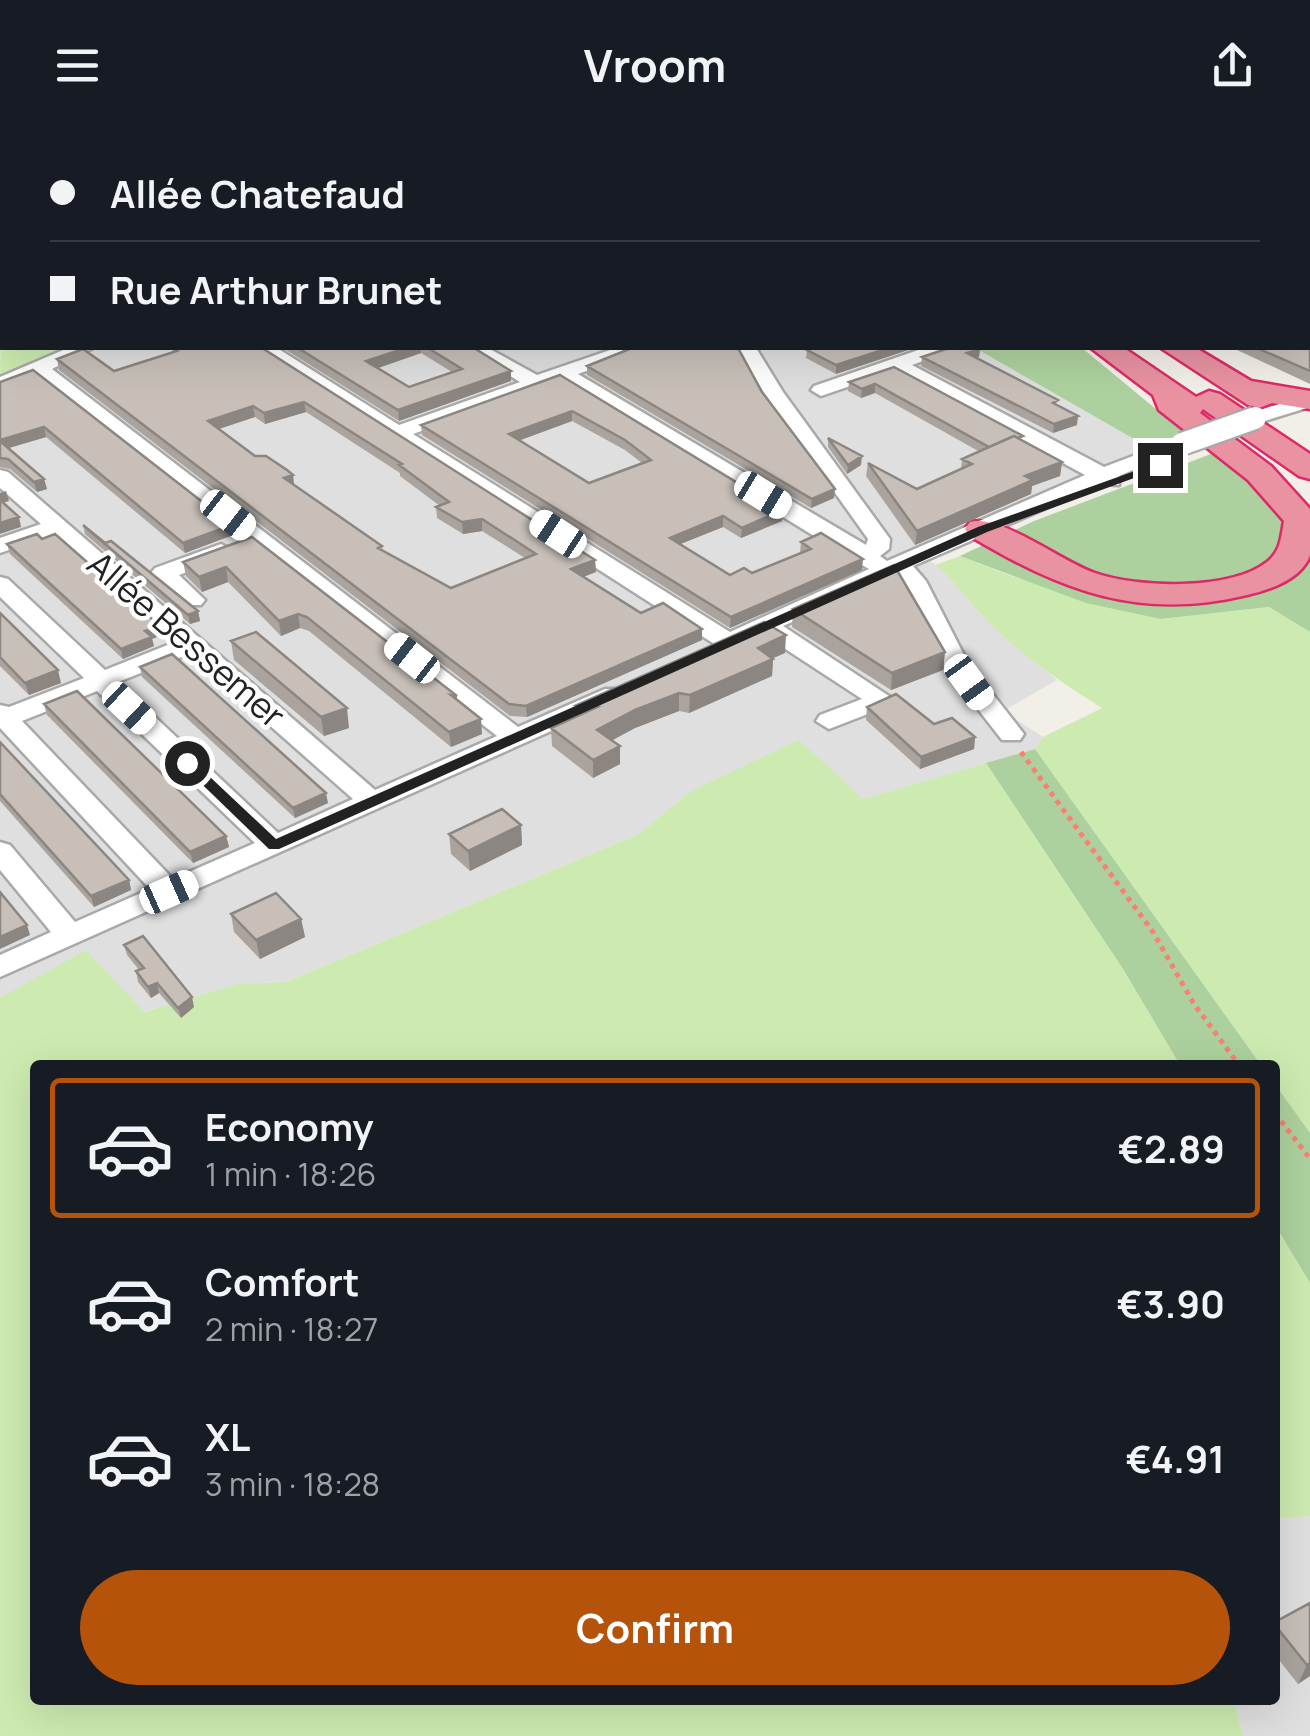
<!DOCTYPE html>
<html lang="en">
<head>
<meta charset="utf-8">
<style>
	:root { --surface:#171b24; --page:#20242c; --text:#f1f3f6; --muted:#9ea1a6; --line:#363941; --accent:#b45309 }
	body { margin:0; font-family:Manrope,sans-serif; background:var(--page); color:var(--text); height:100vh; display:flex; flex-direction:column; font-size:38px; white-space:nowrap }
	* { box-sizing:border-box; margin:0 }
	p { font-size:32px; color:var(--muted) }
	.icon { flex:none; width:55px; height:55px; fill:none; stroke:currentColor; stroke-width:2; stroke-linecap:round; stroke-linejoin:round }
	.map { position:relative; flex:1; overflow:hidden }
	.side { position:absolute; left:30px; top:930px; width:1250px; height:645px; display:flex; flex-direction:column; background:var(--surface); border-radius:10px; box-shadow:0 10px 40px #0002 }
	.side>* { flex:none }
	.banner { position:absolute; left:0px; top:0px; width:1310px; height:220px; box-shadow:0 10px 40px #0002; display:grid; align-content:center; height:220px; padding:0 50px; background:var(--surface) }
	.end { position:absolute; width:45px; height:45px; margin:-22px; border:12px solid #222; background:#fff; box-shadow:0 0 0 5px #fff }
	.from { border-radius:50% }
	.car { position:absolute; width:30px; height:60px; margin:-30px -15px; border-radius:12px; box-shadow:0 0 8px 2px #0007; background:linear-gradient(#fff 24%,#345 0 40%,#fff 0 76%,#345 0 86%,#fff 0) }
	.banner b { display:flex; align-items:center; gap:35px; height:95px; font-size:38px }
	.banner b+b { border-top:2px solid var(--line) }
	.banner i { width:25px; height:25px; background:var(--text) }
	ul { padding:18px 0 0; list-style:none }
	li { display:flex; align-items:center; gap:30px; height:140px; margin:0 20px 15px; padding:0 30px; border:5px solid transparent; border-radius:10px }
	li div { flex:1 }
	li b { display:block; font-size:38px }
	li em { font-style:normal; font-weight:700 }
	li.current { border-color:var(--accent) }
	li>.icon { width:90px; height:90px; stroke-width:1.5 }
	.cta { display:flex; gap:20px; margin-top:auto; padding:20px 50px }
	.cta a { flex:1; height:115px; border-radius:60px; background:var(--accent); color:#fff; font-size:40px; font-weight:700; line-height:115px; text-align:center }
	header { display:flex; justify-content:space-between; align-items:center; height:130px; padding:0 50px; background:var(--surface); font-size:45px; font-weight:700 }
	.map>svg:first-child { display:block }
</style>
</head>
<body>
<header><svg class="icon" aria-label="menu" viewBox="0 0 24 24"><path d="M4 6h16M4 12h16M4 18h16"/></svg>Vroom<svg class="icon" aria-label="share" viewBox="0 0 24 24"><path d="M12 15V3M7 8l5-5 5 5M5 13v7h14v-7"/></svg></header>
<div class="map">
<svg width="1310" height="1606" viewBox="0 0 1310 1606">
	<rect width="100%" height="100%" fill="#f2efe9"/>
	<path fill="#e0dfdf" d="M 64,218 L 975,218 L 1148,317 L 914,418 L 956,451 L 982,485 L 1057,550 L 1003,581 L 1043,607 L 1035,619 L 863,669 L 691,661 L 639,704 L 286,852 L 237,854 L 143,882 L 0,868 L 0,244 Z
		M 1310,1386 L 1310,1606 L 1243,1606 L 1234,1570 L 1275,1570 L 1275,1389 Z"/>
	<path fill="#cdebb0" d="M 2,135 L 2,218 L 64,218 L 0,244 Z
		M 960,426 L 1011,446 L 1161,489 L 1270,477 L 1310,502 L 1310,1003 L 1275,954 L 1275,935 L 1261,935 L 1035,619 L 1043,607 L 1102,578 C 1060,552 1017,522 983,486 C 966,468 955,450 935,435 Z
		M 799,610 L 863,669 L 986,633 L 1123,839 L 1180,935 L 35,935 L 35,1570 L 1234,1570 L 1243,1606 L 0,1606 L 0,868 L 86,820 L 144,882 L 237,854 L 286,852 L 639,704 L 691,661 Z
		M 1275,1095 L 1310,1153 L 1310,1386 L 1275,1389 Z"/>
	<path fill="#add19e" d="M 975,218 L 1082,218 L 1185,303 L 1148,317 Z
		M 1211,324 L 1310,378 L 1310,502 L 1269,477 L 1161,489 L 1086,473 L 960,426 L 1034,391 Z
		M 1035,619 L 1261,935 L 1180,935 L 1123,839 L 986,633 Z
		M 1275,954 L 1310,1003 L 1310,1153 L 1275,1095 Z"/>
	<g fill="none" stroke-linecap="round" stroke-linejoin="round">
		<g stroke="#a9a9a9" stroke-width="5">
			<path id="minor" d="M 903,0 L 925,0 L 927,2 L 905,2 Z
				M 1308,56 L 1310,57 L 1310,67 L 1308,66 Z
				M 1308,149 L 1310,149 L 1310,160 L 1308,160 Z
				M 68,218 L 93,218 L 52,239 L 518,597 L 605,559 L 623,559 L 627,564 L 623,569 L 0,847 L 0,825 L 51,802 L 0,740 L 0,712 L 10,715 L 75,792 L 150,759 L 0,598 L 0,575 L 9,577 L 84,548 L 0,467 L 0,447 L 8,449 L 105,540 L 175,512 L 53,405 L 0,423 L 0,408 L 41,394 L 0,358 L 0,340 L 8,342 L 375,660 L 497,606 L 36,245 L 0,260 L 0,247 ZM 189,524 L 353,669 L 278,703 L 118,552 ZM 97,561 L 255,713 L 173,749 L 22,591 Z
				M 254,218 L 277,218 L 399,295 L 520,252 L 466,218 L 488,218 L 537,245 L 616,218 L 642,218 L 640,222 L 578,244 L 866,415 L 868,409 L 764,263 L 737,218 L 756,218 L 783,262 L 890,409 L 889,419 L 880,426 L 887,431 L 1085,345 L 894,241 L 821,266 L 811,260 L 814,256 L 924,218 L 950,218 L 948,222 L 912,235 L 1104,337 L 1175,310 L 1182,308 L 1193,314 L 1119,346 L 1119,355 L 1101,354 L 913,436 L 926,451 L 967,531 L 1024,604 L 1020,610 L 1002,610 L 942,533 L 896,446 L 783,496 L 895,570 L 891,575 L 829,599 L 816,591 L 820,585 L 862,569 L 764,505 L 737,517 L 719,517 ZM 561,251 L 855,431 L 869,439 L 730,502 L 413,304 Z
				M 1310,264 L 1310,277 L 1255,294 L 1245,288 L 1248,284 Z
				M 221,414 L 233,421 L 229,426 L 179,445 L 205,470 L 201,475 L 185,475 L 151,443 L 155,438 Z"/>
		</g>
		<g stroke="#dc2a67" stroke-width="5">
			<path id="highway" d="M 862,0 L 886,0 L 887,2 L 864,2 Z
				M 1091,218 L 1124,218 L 1196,267 L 1209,261 L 1220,264 L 1310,324 L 1310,349 L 1299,346 L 1203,279 L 1200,283 L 1271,336 L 1310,379 C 1310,392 1310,413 1310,425 C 1302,449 1269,460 1247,465 C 1139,491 1062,461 970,406 L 965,399 L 970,392 C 1001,384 1062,432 1095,443 C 1137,458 1230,461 1267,432 C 1281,421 1281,407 1284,391 L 1248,350 L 1159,280 L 1153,265 Z
				M 1161,218 L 1196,218 L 1251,251 L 1310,261 L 1310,279 L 1272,273 L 1259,278 L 1248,275 Z"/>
		</g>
		<path stroke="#fa8072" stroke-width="5" stroke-dasharray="5 5" stroke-linecap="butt" d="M 1021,622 L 1153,802 L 1194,874 L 1239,935
			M 1275,983 L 1310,1029"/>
		<use href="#minor" fill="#fff" fill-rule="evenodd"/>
		<use href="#highway" fill="#e892a2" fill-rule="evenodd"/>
		<g stroke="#a9a9a9" stroke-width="26" stroke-linecap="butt">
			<path id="minor-bridge" d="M 1182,314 L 1255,288"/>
		</g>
		<use href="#minor-bridge" stroke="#fff" stroke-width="22"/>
	</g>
	<path fill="#aba49e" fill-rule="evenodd" d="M 777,0 L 807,0 L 807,2 L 777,2 Z
		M 980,0 L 1310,0 L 1310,53 L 1308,54 L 1308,2 L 987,2 Z
		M 1310,183 L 1310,254 L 1237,220 L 1238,218 L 1308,218 Z
		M 172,218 L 262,218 L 595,430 L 596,442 L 583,447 L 641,483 L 702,499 L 702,510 L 527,587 L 510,586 L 59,240 L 57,229 L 114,241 L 173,222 ZM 306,282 L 400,343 L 400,346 L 440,376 L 436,377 L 437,388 L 463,404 L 482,401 L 525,428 L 451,458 L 383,421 L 382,416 L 294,355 L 293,345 L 255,326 L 218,299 L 255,287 L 265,294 Z
		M 283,218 L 474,218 L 511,251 L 399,291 ZM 421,223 L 452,242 L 409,257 L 377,238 Z
		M 813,218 L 914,218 L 836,244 L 806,228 L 807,220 Z
		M 980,219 L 979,227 L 976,228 L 1058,275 L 1077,295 L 1053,303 L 921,236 L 922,227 Z
		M 587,236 L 762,262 L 834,368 L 811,378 L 587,245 Z
		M 894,237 L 1062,332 L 1060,346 L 1032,356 L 1031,364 L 915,415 L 866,346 L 868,333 L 917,359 L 961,339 L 962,329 L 980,322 L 875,263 L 861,268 L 848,261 L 849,252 Z
		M 560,245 L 782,380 L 782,391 L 741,408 L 723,397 L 681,414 L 730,445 L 752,443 L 800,423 L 801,412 L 862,440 L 730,498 L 422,305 L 421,295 ZM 572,291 L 625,320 L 642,333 L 589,353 L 520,310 Z
		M 0,252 L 233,405 L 185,423 L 46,307 L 9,318 L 44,349 L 47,359 L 37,362 L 10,339 L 0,337 Z
		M 828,308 L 861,335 L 847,344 L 828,317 Z
		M 83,395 L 198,481 L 200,491 L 190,494 L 85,404 Z
		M 252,407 L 457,566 L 457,570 L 482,604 L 451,617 L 309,501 L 300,498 L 281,506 L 228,452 L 202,462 L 186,446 L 183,432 Z
		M 7,414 L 160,496 L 162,505 L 152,509 L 154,516 L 123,529 L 10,424 Z
		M 793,479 L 945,522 L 943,540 L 891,560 L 792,497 Z
		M 0,483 L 61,553 L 29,565 L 0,536 Z
		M 231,511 L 349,598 L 324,606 L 234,530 Z
		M 785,523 L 773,528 L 772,546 L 689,583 L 679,581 L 635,598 L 612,610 L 620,616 L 620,634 L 593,648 L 552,616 L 551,598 L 577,586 L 577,575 Z
		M 140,537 L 328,673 L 295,688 L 142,547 Z
		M 44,574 L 226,706 L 229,717 L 193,733 L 47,585 Z
		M 867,577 L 934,594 L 975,607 L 974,619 L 920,639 L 866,590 Z
		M 0,612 L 129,750 L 131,760 L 94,777 L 0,671 Z
		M 521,695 L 522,715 L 470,741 L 451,724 L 449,704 Z
		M 231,784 L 301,789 L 305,807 L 260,829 L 234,802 Z
		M 124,815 L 194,877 L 181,888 L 159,863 L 151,868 L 138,852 L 136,841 L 139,840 L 127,825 Z
		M 1310,1473 L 1310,1546 L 1298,1554 L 1275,1525 L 1275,1492 Z"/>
	<path fill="#8b8681" d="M 239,0 L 322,0 L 313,2 L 230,2 Z
		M 1016,0 L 1033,0 L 1033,2 L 1016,2 Z
		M 1168,0 L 1192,0 L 1191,2 L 1162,2 Z
		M 1310,32 L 1310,51 L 1308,54 L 1308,43 Z
		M 2,62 L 2,86 L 0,87 L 0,63 Z
		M 406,218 L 420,218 L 421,223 L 367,242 L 366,231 Z
		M 889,218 L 914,218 L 836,244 L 836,235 Z
		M 980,219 L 979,227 L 966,231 L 967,223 Z
		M 511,241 L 511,251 L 399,291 L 398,280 Z
		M 875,254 L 875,263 L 861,268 L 862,259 Z
		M 304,272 L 306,282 L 265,294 L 264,283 Z
		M 253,276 L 255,287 L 210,302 L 208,291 Z
		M 572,281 L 572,291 L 510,314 L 509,304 Z
		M 1078,286 L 1077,295 L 1053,303 L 1054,294 Z
		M 44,297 L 46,307 L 2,320 L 0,310 Z
		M 862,326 L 861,335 L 847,344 L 848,335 Z
		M 1062,332 L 1060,346 L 1032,356 L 1031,364 L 915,415 L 917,401 L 1025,346 Z
		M 293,345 L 294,356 L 284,348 Z
		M 44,349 L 47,359 L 37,362 L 34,352 Z
		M 835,359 L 834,368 L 811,378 L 812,369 Z
		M 6,361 L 9,371 L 0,374 L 0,363 Z
		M 782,380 L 782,391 L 741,408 L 742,398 Z
		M 723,386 L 723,397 L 670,418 L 670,408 Z
		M 19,387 L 21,397 L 0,404 L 0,393 Z
		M 482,389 L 482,401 L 463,404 L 462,392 Z
		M 232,395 L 233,405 L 185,423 L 183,413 Z
		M 863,429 L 862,440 L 730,498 L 731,487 Z
		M 595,430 L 596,442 L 572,451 L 571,439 Z
		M 226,437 L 228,452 L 202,462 L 199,447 Z
		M 198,481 L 200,491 L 190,494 L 188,485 Z
		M 298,484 L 300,498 L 281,506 L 279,491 Z
		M 160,496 L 162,505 L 152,509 L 154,516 L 123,529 L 121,519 L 145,501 Z
		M 702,499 L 702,510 L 527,587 L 526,576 Z
		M 786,505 L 785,523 L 757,535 L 758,518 Z
		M 945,522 L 943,540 L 891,560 L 892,543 Z
		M 773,529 L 772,546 L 689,583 L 690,565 Z
		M 58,540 L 61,553 L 29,565 L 25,553 Z
		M 679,563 L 679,581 L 635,598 L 598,618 L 597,600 L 635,580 Z
		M 347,578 L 349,598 L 324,606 L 321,587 Z
		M 481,589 L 482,604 L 451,617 L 449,602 Z
		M 975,607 L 974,619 L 920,639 L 921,627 Z
		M 620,616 L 620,634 L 593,648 L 593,630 Z
		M 326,663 L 328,673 L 295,688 L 293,678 Z
		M 521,695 L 522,715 L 470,741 L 468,721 Z
		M 226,706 L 229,717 L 193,733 L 190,722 Z
		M 129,750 L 131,760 L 94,777 L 91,766 Z
		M 301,789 L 305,807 L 260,829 L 256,810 Z
		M 27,795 L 30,805 L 0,819 L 0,807 Z
		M 157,853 L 159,863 L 151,868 L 148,857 Z
		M 192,867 L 194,877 L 181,888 L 178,878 Z
		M 1310,1533 L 1310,1546 L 1298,1554 L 1307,1535 Z"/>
	<path fill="#c7bfb8" stroke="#8b8681" stroke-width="2.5" fill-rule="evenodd" d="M 0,0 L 239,0 L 230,2 L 2,2 L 2,62 L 0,63 Z
		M 552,0 L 726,0 L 733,2 L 546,2 Z
		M 1113,0 L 1168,0 L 1162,2 L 1121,2 Z
		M 1222,0 L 1310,0 L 1310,28 L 1308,27 L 1308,2 L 1230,2 Z
		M 1310,183 L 1310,241 L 1257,218 L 1308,218 L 1308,184 Z
		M 172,218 L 262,218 L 595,430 L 571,439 L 641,483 L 663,473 L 702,499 L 526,576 L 509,574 L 57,229 L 83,219 L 114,241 L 177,221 ZM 304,272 L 402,334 L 399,335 L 449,372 L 436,377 L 462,392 L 482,389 L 536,424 L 451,458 L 378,418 L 382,416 L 284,348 L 293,345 L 287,340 L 266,326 L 255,326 L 208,291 L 253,276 L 264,283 Z
		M 298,218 L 406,218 L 366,231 L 409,257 L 462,239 L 428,218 L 474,218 L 511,241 L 398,280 Z
		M 632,218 L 738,218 L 762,262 L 835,359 L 812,369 L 587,236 Z
		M 813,218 L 889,218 L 836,235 L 807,220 Z
		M 949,218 L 980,219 L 967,223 L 1058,270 L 1053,273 L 1078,286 L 1054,294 L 922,227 Z
		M 894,237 L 1023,306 L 1018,308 L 1014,306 L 989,317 L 875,254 L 862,259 L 849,252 Z
		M 33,240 L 232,395 L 183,413 L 44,297 L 0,310 L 0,252 Z
		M 560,245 L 782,380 L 742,398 L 723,386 L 670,408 L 730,445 L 744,438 L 752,443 L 811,419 L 801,412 L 821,403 L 863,429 L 731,487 L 421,295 ZM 572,281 L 625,310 L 651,330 L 589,353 L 509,304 Z
		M 1014,306 L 1062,332 L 1025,346 L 1033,350 L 917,401 L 868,333 L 917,359 L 972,334 L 962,329 Z
		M 828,308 L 862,326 L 848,335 Z
		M 0,311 L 44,349 L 34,352 L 8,329 L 0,328 Z
		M 0,370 L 19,387 L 0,393 Z
		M 83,395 L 105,413 L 111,411 L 198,481 L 188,485 Z
		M 37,404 L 42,409 L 55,404 L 160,496 L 145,501 L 152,507 L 121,519 L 7,414 Z
		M 252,407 L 457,566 L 451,565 L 481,589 L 449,602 L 307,487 L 298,484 L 279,491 L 226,437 L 199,447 L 183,432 Z
		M 894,435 L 945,522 L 892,543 L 793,479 Z
		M 0,483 L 58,540 L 25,553 L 0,527 Z
		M 764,492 L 786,505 L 758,518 L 773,529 L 690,565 L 679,563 L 635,580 L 597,600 L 620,616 L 593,630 L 551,598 L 597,577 L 577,575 Z
		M 256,502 L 347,578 L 321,587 L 231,511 Z
		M 172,524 L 326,663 L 293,678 L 140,537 Z
		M 77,561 L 226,706 L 190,722 L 44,574 Z
		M 896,564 L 934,594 L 952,588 L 975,607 L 921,627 L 867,577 Z
		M 0,612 L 129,750 L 91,766 L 0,664 Z
		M 502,679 L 521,695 L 468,721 L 449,704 Z
		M 0,762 L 27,795 L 0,807 Z
		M 276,763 L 301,789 L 256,810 L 231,784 Z
		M 143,806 L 192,867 L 178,878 L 157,853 L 148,857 L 136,841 L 144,838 L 124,815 Z
		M 1310,1473 L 1310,1533 L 1307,1535 L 1275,1495 L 1275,1492 Z"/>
	<path fill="#222" d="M 1160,332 L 1164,337 L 987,402 L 279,719 L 269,719 L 180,633 L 192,630 L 276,709 L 978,397 Z"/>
	<g text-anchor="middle" stroke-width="9" stroke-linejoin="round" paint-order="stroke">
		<g font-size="35" fill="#222" stroke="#fff">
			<text transform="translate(186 510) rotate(41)" y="12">Allée Bessemer</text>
		</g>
	</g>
</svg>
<i class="end from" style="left:187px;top:633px"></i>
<i class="end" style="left:1160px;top:335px"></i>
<i class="car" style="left:763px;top:365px;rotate:121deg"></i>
<i class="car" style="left:228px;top:385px;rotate:128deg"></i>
<i class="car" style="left:558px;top:404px;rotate:303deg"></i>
<i class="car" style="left:412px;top:528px;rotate:308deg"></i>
<i class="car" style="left:969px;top:552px;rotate:144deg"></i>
<i class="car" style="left:129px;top:578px;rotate:133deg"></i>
<i class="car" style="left:169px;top:762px;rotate:66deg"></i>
<div class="banner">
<b><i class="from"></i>Allée Chatefaud</b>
<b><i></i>Rue Arthur Brunet</b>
</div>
<section class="side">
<ul>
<li class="current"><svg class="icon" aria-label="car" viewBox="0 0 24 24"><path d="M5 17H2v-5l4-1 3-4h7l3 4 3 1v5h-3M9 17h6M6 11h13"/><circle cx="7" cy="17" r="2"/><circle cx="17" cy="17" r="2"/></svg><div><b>Economy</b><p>1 min · 18:26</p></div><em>€2.89</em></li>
<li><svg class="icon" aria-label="car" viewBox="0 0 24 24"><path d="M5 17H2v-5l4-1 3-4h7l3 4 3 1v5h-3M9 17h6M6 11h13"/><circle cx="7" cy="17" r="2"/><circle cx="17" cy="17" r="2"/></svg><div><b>Comfort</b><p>2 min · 18:27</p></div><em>€3.90</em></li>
<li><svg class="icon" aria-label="car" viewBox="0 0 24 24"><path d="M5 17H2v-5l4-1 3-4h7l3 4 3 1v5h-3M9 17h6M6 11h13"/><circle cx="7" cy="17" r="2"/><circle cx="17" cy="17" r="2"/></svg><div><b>XL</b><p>3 min · 18:28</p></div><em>€4.91</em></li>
</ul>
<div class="cta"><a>Confirm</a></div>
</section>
</div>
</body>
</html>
